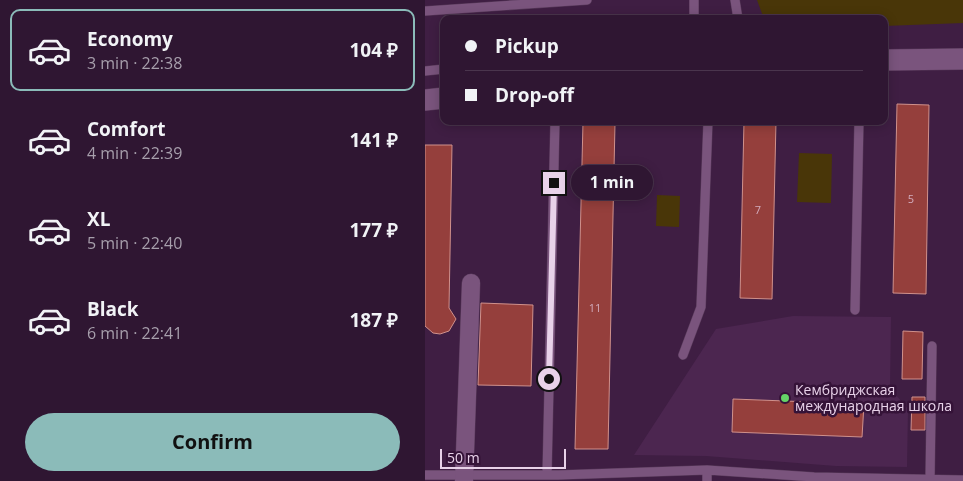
<!DOCTYPE html>
<html lang="en">
<head>
<meta charset="utf-8">
<style>
	:root { --surface:#2f1632; --page:#3b233e; --text:#f1f3f6; --muted:#a79fac; --line:#4a354d; --accent:#8bbbb9 }
	body { margin:0; font-family:"Open Sans",sans-serif; background:var(--page); color:var(--text); height:100vh; display:flex; flex-direction:column; font-size:19px; white-space:nowrap }
	* { box-sizing:border-box; margin:0 }
	p { font-size:16px; color:var(--muted) }
	.icon { flex:none; width:28px; height:28px; fill:none; stroke:currentColor; stroke-width:2; stroke-linecap:round; stroke-linejoin:round }
	.map { position:relative; flex:1; overflow:hidden }
	.drawer { display:flex; flex-direction:column; background:var(--surface); width:425px }
	.drawer>* { flex:none }
	.top-card { position:absolute; left:15px; top:15px; width:448px; height:110px; border-radius:10px; box-shadow:0 2px 12px #0003,0 0 0 1px var(--line); display:grid; align-content:center; height:110px; padding:0 25px; background:var(--surface) }
	.scale { position:absolute; left:15px; bottom:12px; width:126px; box-sizing:border-box; padding-left:5px; border:2px solid #e8d2e9; border-top:0; font-size:14px; line-height:18px; white-space:nowrap; color:#e8d2e9; -webkit-text-stroke:4px #351338; paint-order:stroke }
	.end { position:absolute; width:22px; height:22px; margin:-11px; border:6px solid #e8d2e9; background:#111; box-shadow:0 0 0 2px #111 }
	.from { border-radius:50% }
	.bubble { position:absolute; height:35px; border-radius:18px; background:var(--surface); box-shadow:0 2px 12px #0003,0 0 0 1px var(--line); font-size:16px; font-weight:700; line-height:35px; text-align:center }
	.top-card b { display:flex; align-items:center; gap:18px; height:48px; font-size:19px }
	.top-card b+b { border-top:1px solid var(--line) }
	.top-card i { width:12px; height:12px; background:var(--text) }
	ul { padding:9px 0 0; list-style:none }
	li { display:flex; align-items:center; gap:15px; height:82px; margin:0 10px 8px; padding:0 15px; border:2px solid transparent; border-radius:10px }
	li div { flex:1 }
	li b { display:block; font-size:19px }
	li em { font-style:normal; font-weight:700 }
	li.current { border-color:var(--accent) }
	li>.icon { width:45px; height:45px; stroke-width:1.5 }
	.button { display:flex; gap:10px; margin-top:auto; padding:10px 25px }
	.button a { flex:1; height:58px; border-radius:30px; background:var(--accent); color:#111; font-size:20px; font-weight:700; line-height:58px; text-align:center }
	main { display:flex; flex:1; min-height:0 }
	.map>svg:first-child { display:block }
</style>
</head>
<body>
<main>
<section class="drawer">
<ul>
<li class="current"><svg class="icon" aria-label="car" viewBox="0 0 24 24"><path d="M5 17H2v-5l4-1 3-4h7l3 4 3 1v5h-3M9 17h6M6 11h13"/><circle cx="7" cy="17" r="2"/><circle cx="17" cy="17" r="2"/></svg><div><b>Economy</b><p>3 min · 22:38</p></div><em>104 ₽</em></li>
<li><svg class="icon" aria-label="car" viewBox="0 0 24 24"><path d="M5 17H2v-5l4-1 3-4h7l3 4 3 1v5h-3M9 17h6M6 11h13"/><circle cx="7" cy="17" r="2"/><circle cx="17" cy="17" r="2"/></svg><div><b>Comfort</b><p>4 min · 22:39</p></div><em>141 ₽</em></li>
<li><svg class="icon" aria-label="car" viewBox="0 0 24 24"><path d="M5 17H2v-5l4-1 3-4h7l3 4 3 1v5h-3M9 17h6M6 11h13"/><circle cx="7" cy="17" r="2"/><circle cx="17" cy="17" r="2"/></svg><div><b>XL</b><p>5 min · 22:40</p></div><em>177 ₽</em></li>
<li><svg class="icon" aria-label="car" viewBox="0 0 24 24"><path d="M5 17H2v-5l4-1 3-4h7l3 4 3 1v5h-3M9 17h6M6 11h13"/><circle cx="7" cy="17" r="2"/><circle cx="17" cy="17" r="2"/></svg><div><b>Black</b><p>6 min · 22:41</p></div><em>187 ₽</em></li>
</ul>
<div class="button"><a>Confirm</a></div>
</section>
<div class="map">
<svg width="538" height="481" viewBox="0 0 538 481">
	<rect width="100%" height="100%" fill="#3f1e43"/>
	<path fill="#4c2650" d="M 368,316 L 466,317 L 465,388 L 483,409 L 482,467 L 411,466 L 281,456 L 209,455 L 291,329 Z"/>
	<path fill="#493608" d="M 332,0 L 538,0 L 538,23 L 459,26 L 459,19 L 339,19 Z
		M 374,153 L 407,154 L 406,203 L 372,202 Z
		M 232,195 L 255,196 L 254,227 L 231,226 Z"/>
	<path fill="#953f3c" stroke="#d0918c" d="M 472,104 L 504,105 L 501,294 L 468,293 Z
		M 319,121 L 351,121 L 347,299 L 315,298 Z
		M 158,122 L 190,123 L 183,449 L 150,449 Z
		M 0,145 L 27,145 L 24,308 L 31,319 L 24,331 L 15,334 L 8,333 L 0,326 Z
		M 56,303 L 108,305 L 106,386 L 53,385 Z
		M 478,331 L 498,332 L 497,379 L 477,379 Z
		M 487,397 L 500,397 L 500,430 L 486,430 Z
		M 308,399 L 439,404 L 437,437 L 307,432 Z"/>
	<g fill="none" stroke-linecap="round" stroke-linejoin="round">
		<g stroke="#583a5a" stroke-width="10">
			<path id="service" d="M 269,0 L 269,19
				M 310,0 L 313,19
				M 0,11 L 162,0
				M 0,71 L 19,69
				M 430,310 L 434,121
				M 258,355 L 276,307 L 283,121
				M 0,475 L 133,475 L 282,470 L 389,477 L 538,480
				M 122,475 L 130,121
				M 505,480 L 507,346
				M 282,481 L 282,470"/>
		</g>
		<g stroke="#583a5a" stroke-width="19">
			<path id="minor" d="M 39,481 L 46,283"/>
		</g>
		<g stroke="#583a5a" stroke-width="22">
			<path id="tertiary" d="M 459,60 L 538,59
				M 0,100 L 19,98"/>
		</g>
		<use href="#service" stroke="#7a547d" stroke-width="9"/>
		<use href="#minor" stroke="#7a547d" stroke-width="18"/>
		<use href="#tertiary" stroke="#7a547d" stroke-width="21"/>
	</g>
	<g fill="none" stroke-linecap="round" stroke-linejoin="round">
		<path stroke="#e8d2e9" stroke-width="6" d="M 124,379 L 129,183"/>
	</g>
	<circle fill="#65d467" stroke="#351338" stroke-width="2" cx="360" cy="398" r="5"/>
	<g text-anchor="middle" stroke-width="5" stroke-linejoin="round" paint-order="stroke">
		<g font-size="11" fill="#d3adbe">
			<text x="486" y="203">5</text>
			<text x="333" y="214">7</text>
			<text x="170" y="312">11</text>
		</g>
		<g font-size="14" fill="#e8d2e9" stroke="#351338" text-anchor="start">
			<text x="370" y="395">Кембриджская<tspan x="370" dy="16">международная школа</tspan></text>
		</g>
	</g>
</svg>
<div class="scale">50 m</div>
<i class="end from" style="left:124px;top:379px"></i>
<i class="end" style="left:129px;top:183px"></i>
<div class="bubble" style="left:146px;top:165px;width:82px">1 min</div>
<div class="top-card">
<b><i class="from"></i>Pickup</b>
<b><i></i>Drop-off</b>
</div>
</div>
</main>
</body>
</html>
